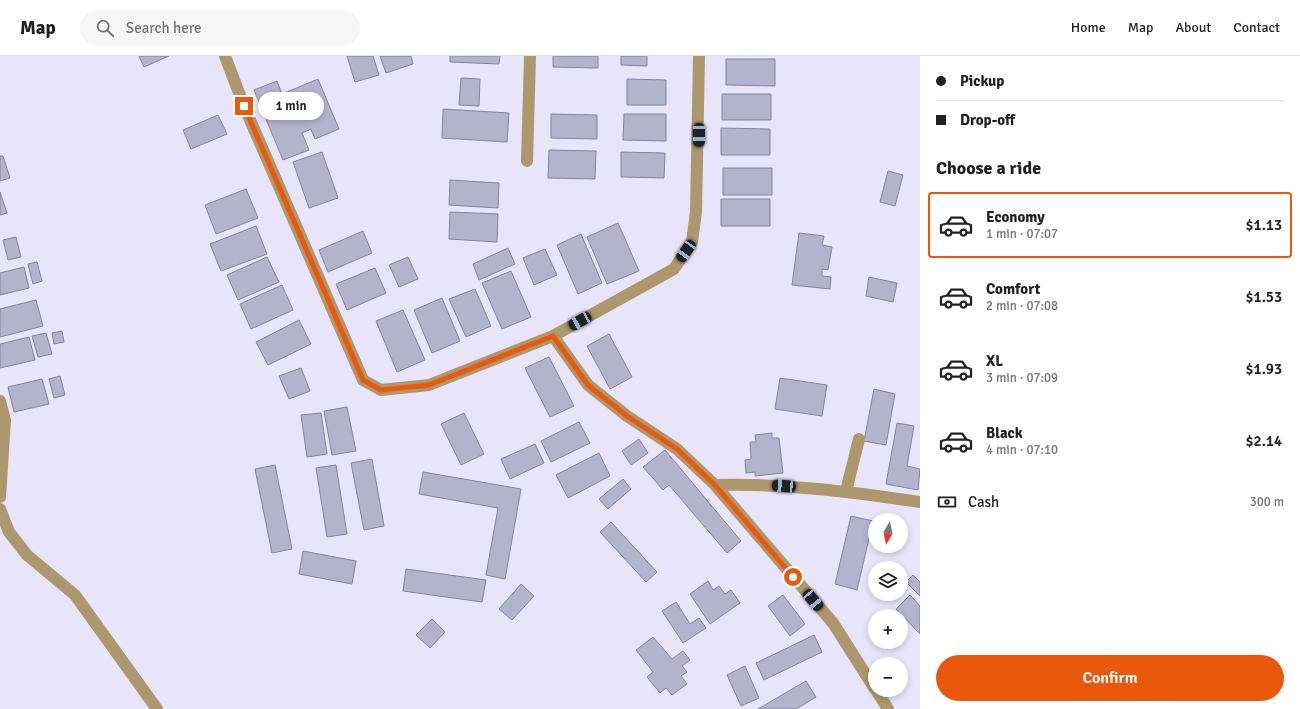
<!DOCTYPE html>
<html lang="en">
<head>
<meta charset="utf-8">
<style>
	:root { --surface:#fff; --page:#f6f6f6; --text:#202124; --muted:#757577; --line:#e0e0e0; --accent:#ea580c }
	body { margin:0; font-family:Signika,sans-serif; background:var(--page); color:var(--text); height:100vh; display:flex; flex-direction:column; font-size:15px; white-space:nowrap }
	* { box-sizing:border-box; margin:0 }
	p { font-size:13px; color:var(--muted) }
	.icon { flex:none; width:22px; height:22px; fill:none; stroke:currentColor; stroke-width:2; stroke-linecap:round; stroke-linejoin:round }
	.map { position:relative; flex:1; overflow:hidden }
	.sheet { display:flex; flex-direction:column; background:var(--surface); width:380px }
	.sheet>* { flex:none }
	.guide { display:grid; align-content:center; height:88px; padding:0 16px; background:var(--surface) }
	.needle { width:26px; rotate:189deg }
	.buttons { position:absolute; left:868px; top:457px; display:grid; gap:8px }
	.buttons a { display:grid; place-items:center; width:40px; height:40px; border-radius:50%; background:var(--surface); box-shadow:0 2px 6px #0003; font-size:20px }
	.end { position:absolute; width:18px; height:18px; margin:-9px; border:5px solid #ea580c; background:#fff; box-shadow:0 0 0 2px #fff }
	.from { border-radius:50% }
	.bubble { position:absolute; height:28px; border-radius:14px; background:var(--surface); box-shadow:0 2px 6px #0003; font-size:13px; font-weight:600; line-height:28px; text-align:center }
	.car { position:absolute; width:12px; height:24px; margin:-12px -6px; border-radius:5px; box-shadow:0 0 3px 1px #0007; background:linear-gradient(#222 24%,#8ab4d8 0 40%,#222 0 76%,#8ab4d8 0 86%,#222 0) }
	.guide b { display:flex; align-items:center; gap:14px; height:38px; font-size:15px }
	.guide b+b { border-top:1px solid var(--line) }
	.guide i { width:10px; height:10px; background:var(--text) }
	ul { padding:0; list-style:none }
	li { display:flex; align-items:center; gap:12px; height:66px; margin:0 8px 6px; padding:0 8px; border:2px solid transparent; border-radius:4px }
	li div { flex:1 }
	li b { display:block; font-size:15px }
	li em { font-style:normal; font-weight:600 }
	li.current { border-color:var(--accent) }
	li>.icon { width:36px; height:36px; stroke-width:1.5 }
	h2 { padding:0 16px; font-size:18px; line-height:48px }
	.pay { display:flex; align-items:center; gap:10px; height:44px; padding:0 16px; font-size:15px }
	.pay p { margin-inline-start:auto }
	.primary-button { display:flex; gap:8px; margin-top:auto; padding:8px 16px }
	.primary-button a { flex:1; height:46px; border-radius:24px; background:var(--accent); color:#fff; font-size:16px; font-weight:600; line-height:46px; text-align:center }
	header { display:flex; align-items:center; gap:24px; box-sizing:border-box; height:56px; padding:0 20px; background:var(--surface); border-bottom:1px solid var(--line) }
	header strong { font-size:19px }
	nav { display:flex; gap:22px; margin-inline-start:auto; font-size:14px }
	.search { width:280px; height:36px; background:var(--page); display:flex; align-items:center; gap:10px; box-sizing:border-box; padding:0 14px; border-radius:22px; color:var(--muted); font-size:15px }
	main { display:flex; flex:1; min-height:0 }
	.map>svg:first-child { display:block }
</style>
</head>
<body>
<header>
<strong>Map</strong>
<div class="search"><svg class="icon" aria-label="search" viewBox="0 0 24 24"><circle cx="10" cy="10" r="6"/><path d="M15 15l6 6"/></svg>Search here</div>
<nav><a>Home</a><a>Map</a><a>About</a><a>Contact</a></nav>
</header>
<main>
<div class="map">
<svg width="920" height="653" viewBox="0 0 920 653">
	<rect width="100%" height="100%" fill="#e8e5fb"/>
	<path fill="#b3b3ce" stroke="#82839c" d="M 139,0 L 169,0 L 144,11 Z
		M 347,0 L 373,0 L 379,19 L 355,26 Z
		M 380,0 L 411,0 L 413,8 L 386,17 Z
		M 450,0 L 500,0 L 499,8 L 450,6 Z
		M 553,0 L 598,0 L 598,12 L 553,11 Z
		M 621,0 L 647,0 L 647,10 L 621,9 Z
		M 726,3 L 775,3 L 775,30 L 726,29 Z
		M 461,22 L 480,23 L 479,50 L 459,49 Z
		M 318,23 L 339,73 L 315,83 L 311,73 L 302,77 L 309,94 L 283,104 L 254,34 L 277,25 L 282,38 Z
		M 627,23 L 666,24 L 666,49 L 627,49 Z
		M 722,38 L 771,38 L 771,64 L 722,64 Z
		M 443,53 L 509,57 L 507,86 L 442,82 Z
		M 551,58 L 597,59 L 597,83 L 551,82 Z
		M 624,58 L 666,58 L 666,85 L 623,84 Z
		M 218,59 L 227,78 L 191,93 L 183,74 Z
		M 721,72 L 770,73 L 770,99 L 721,99 Z
		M 549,94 L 596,95 L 595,123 L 548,122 Z
		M 322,96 L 338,142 L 309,152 L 293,106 Z
		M 621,96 L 665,97 L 664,122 L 621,121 Z
		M 0,100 L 3,100 L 10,122 L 0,125 Z
		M 723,112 L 772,112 L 772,139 L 723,139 Z
		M 888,115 L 903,119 L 895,150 L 880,146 Z
		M 450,124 L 499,127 L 498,152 L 449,149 Z
		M 246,133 L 258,162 L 216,178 L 205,149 Z
		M 0,136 L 7,157 L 0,159 Z
		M 721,143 L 770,143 L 770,170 L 721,170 Z
		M 450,156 L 498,158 L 497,186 L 449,183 Z
		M 618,167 L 639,215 L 607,228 L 587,181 Z
		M 256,170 L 267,198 L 221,215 L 210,188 Z
		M 363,175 L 372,197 L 328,216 L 319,194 Z
		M 799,177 L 824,180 L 822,189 L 832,191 L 828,214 L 822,213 L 822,220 L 831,221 L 830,233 L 792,229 Z
		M 581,178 L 602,227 L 578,238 L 557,189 Z
		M 16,181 L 21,201 L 8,204 L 3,184 Z
		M 508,192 L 515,208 L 479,224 L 473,208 Z
		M 545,193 L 557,219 L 534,229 L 523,202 Z
		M 267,201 L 279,226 L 238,244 L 227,219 Z
		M 408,201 L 418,223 L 399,231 L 389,209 Z
		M 37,206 L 42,225 L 33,228 L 28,208 Z
		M 24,211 L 29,232 L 0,239 L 0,217 Z
		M 375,212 L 386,237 L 347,254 L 336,228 Z
		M 511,215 L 531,261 L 502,273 L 482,227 Z
		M 869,221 L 897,227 L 893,246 L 866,240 Z
		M 282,229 L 293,254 L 251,273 L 240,248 Z
		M 475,233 L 491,270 L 466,281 L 449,243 Z
		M 442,242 L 460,285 L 432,297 L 414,254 Z
		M 36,244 L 43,270 L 0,281 L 0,253 Z
		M 403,254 L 425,304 L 397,316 L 376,265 Z
		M 299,264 L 311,288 L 268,309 L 256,286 Z
		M 62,275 L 64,286 L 54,288 L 52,277 Z
		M 46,277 L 52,298 L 38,301 L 32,280 Z
		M 609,278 L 632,321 L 610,333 L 587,290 Z
		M 29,281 L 35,304 L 0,312 L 0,288 Z
		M 549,301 L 574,350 L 550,361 L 525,312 Z
		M 301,312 L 310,335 L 289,343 L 279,320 Z
		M 60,320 L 65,339 L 54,342 L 49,323 Z
		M 780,322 L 827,329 L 822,360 L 775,353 Z
		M 42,323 L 49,348 L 14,356 L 8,331 Z
		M 874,333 L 895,338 L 886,389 L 864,385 Z
		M 347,351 L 356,395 L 332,399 L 324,355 Z
		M 321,357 L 327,398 L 307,401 L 301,359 Z
		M 464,357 L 484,398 L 461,409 L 441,368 Z
		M 579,366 L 590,387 L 551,406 L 541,385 Z
		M 897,367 L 914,370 L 907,410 L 920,413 L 918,434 L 886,428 Z
		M 772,377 L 772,382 L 779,382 L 783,417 L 755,420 L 755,416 L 746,417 L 745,404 L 751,403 L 750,386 L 756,386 L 755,379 Z
		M 639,383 L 648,397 L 631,409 L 622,395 Z
		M 535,388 L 544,407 L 510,423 L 501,403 Z
		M 665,394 L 741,485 L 727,497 L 669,429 L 663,434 L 643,411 Z
		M 599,397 L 610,420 L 568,442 L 556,419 Z
		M 372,403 L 384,470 L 364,474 L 351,407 Z
		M 275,409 L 292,493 L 272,497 L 255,413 Z
		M 336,409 L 347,478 L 327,481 L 316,412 Z
		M 423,416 L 521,433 L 505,523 L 486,519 L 498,452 L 419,438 Z
		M 623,423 L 631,433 L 608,453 L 599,443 Z
		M 851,460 L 873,465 L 857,534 L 835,528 Z
		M 611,466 L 657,516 L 646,526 L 600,476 Z
		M 303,495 L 356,505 L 352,528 L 299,518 Z
		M 406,513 L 486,524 L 482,546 L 403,535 Z
		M 913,519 L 920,526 L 920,540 L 906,526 Z
		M 708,525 L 713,534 L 719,530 L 725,538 L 731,534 L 740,547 L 710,568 L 690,538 Z
		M 521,528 L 534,540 L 512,564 L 499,553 Z
		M 783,539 L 805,568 L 790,580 L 768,550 Z
		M 910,539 L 920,550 L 920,578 L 896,553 Z
		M 676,546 L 690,568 L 699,562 L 706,572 L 683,587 L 662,555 Z
		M 432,563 L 445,576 L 430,592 L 416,579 Z
		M 814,579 L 822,596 L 764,624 L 756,607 Z
		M 653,581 L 672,603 L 683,595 L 690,604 L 682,610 L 687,616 L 681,620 L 687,628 L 672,639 L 666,632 L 660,637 L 647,621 L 653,616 L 636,594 Z
		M 881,586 L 895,586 L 887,593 Z
		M 745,610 L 759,642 L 741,650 L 727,619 Z
		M 806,625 L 816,641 L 796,653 L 758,653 Z"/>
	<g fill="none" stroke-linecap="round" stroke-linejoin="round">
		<path stroke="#ad976c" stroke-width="12" d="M 225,0 L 244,50 L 363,324 L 381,334 L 429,329 L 553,280 L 674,213 L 692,186 L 696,156 L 699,0
			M 527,105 L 530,0
			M 553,280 L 588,329 L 627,360 L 677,393 L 715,429 L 833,567 L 875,633
			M 0,345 L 5,364 L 0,441
			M 715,429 C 784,427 852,436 920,446
			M 846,435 L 859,383
			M 0,453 L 9,476 L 27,499 L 75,539 L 157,653
			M 876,634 L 888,653"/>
	</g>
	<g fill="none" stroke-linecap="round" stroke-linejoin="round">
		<path stroke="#ea580c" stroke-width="5" d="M 244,50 L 363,324 L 381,334 L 429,329 L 553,280 L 588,329 L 627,360 L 677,393 L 715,429 L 793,521"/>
	</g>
</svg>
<div class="buttons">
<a><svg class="needle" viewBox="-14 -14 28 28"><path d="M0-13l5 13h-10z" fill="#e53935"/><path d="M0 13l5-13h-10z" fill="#757577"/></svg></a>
<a><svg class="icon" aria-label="layers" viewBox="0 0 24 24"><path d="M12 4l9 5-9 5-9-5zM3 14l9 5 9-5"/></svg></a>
<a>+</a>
<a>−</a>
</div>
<i class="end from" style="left:793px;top:521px"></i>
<i class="end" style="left:244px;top:50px"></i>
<div class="bubble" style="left:258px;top:36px;width:66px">1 min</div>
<i class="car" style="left:699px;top:79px;rotate:180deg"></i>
<i class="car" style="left:686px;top:195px;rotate:215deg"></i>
<i class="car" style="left:580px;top:265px;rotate:241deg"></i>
<i class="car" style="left:784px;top:430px;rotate:274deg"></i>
<i class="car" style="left:813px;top:544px;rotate:140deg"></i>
</div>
<section class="sheet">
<div class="guide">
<b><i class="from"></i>Pickup</b>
<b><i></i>Drop-off</b>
</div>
<h2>Choose a ride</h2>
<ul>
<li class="current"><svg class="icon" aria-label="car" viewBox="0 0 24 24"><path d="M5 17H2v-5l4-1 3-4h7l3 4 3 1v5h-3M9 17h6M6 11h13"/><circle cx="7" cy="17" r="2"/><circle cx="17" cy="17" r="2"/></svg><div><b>Economy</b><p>1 min · 07:07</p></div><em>$1.13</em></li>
<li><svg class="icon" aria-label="car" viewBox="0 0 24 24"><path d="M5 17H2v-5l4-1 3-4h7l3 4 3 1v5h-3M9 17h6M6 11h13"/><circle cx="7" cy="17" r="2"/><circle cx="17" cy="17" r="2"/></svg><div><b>Comfort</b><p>2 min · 07:08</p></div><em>$1.53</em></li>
<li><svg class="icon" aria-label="car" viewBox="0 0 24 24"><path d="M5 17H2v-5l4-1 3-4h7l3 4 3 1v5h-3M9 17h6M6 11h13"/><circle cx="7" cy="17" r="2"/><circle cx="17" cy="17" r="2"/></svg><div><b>XL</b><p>3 min · 07:09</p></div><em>$1.93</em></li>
<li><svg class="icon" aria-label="car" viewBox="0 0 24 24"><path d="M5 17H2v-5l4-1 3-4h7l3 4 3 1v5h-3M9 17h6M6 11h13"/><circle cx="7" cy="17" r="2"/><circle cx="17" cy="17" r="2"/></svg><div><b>Black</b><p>4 min · 07:10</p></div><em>$2.14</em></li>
</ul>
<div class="pay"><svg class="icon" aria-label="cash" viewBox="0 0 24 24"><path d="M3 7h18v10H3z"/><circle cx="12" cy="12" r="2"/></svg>Cash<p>300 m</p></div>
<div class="primary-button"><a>Confirm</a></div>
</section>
</main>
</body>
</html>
